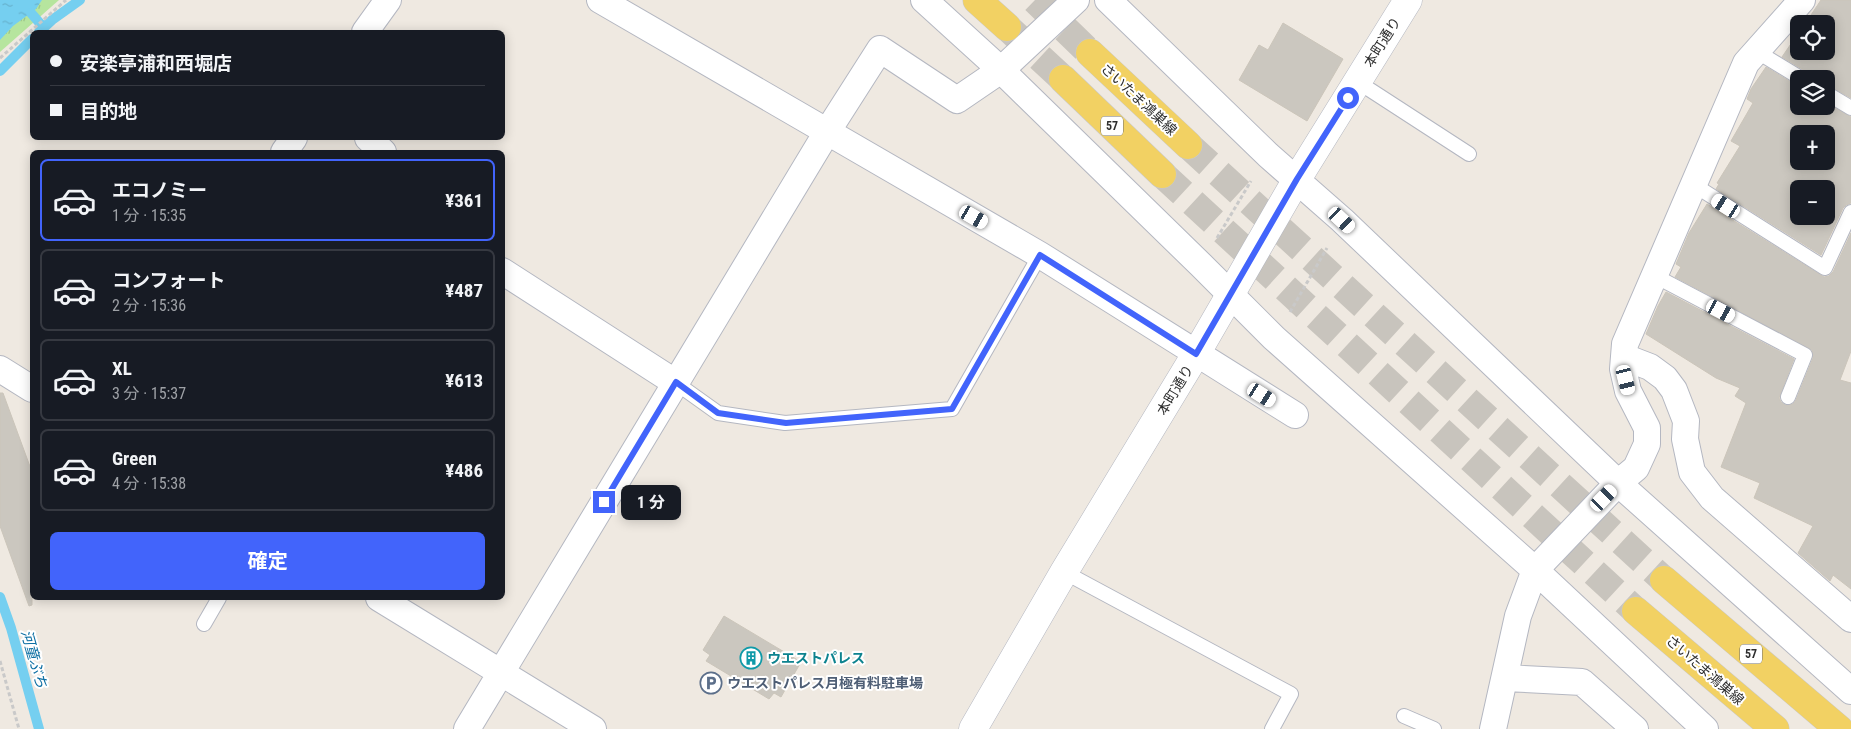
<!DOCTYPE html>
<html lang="ja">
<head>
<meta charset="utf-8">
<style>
	:root { --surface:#171b24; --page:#242831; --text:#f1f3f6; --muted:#9ea1a6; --line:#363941; --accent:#4264fb }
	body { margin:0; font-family:"Roboto Condensed","Noto Sans JP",sans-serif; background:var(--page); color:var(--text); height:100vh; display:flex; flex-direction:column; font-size:19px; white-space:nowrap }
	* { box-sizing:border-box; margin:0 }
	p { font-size:16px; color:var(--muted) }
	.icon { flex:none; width:28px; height:28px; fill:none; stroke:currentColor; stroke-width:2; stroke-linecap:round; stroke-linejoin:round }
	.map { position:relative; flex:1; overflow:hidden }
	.panel { position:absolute; left:30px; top:150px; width:475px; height:450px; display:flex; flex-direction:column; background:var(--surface); border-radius:8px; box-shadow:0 2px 12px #0003 }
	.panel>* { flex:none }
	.guide { position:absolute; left:30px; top:30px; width:475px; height:110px; border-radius:8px; box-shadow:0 2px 12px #0003; display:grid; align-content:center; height:110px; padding:0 20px; background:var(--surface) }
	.buttons { position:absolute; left:1790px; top:15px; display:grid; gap:10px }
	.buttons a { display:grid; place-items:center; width:45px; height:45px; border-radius:8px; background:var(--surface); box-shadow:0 2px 12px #0003; font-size:25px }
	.end { position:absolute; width:22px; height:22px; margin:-11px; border:6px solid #4264fb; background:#fff; box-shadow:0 0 0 2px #fff }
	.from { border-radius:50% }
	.bubble { position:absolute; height:35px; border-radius:8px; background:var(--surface); box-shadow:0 2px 12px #0003; font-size:16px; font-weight:700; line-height:35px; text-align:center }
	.car { position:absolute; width:15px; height:30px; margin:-15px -8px; border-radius:6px; box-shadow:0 0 4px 1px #0007; background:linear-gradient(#fff 24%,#345 0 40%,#fff 0 76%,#345 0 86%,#fff 0) }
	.guide b { display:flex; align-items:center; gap:18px; height:48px; font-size:19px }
	.guide b+b { border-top:1px solid var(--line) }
	.guide i { width:12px; height:12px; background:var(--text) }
	ul { padding:9px 0 0; list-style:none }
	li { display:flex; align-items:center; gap:15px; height:82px; margin:0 10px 8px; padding:0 10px; border:2px solid var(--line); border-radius:8px }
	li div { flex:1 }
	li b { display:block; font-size:19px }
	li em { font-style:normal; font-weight:700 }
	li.selected { border-color:var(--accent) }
	li>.icon { width:45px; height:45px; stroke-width:1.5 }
	.action { display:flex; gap:10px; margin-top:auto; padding:10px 20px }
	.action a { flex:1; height:58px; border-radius:8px; background:var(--accent); color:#fff; font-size:20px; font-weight:700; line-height:58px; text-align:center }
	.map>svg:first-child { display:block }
</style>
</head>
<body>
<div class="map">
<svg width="1851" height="729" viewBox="0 0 1851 729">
	<defs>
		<pattern id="park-tufts" width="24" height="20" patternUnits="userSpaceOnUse" patternTransform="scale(1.25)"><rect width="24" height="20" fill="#b6e59e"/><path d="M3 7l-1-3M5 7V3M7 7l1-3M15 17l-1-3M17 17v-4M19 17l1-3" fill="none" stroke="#9dc588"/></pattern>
		<pattern id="water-ripples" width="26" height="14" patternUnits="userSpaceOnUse" patternTransform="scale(1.25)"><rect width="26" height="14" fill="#75cff0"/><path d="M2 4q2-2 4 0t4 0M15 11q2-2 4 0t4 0" fill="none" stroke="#66b2ce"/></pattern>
	</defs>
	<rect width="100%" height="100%" fill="#efe9e1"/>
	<path fill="url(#park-tufts)" d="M 0,0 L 59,0 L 0,52 Z"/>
	<path fill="url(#water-ripples)" d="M 0,0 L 42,0 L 36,9 L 13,26 L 0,40 Z"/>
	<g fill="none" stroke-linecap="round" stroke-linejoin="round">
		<path stroke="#75cff0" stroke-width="10" d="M 31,13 L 44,28
			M 39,32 L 52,20 L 80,0
			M 0,71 L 32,39
			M 0,597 L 11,628 L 39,729"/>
	</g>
	<path fill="#cbc7bf" stroke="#cbc5ba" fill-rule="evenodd" d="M 1821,0 L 1851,0 L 1851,98 L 1826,84 L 1826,79 L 1811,79 L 1807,72 L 1782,57 L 1799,32 L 1799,51 L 1826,51 L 1826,24 L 1805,24 Z
		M 1283,23 L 1343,59 L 1307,121 L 1239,80 L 1259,45 L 1268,50 Z
		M 1766,67 L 1799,87 L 1799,106 L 1826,106 L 1826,103 L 1851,117 L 1851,203 L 1846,205 L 1843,208 L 1821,255 L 1716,189 L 1719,184 L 1717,183 L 1740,146 L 1731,141 L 1753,103 L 1747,99 L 1751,89 ZM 1799,134 L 1826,134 L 1826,161 L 1799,161 ZM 1799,189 L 1826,189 L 1826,216 L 1799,216 Z
		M 1707,204 L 1824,277 L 1829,276 L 1833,272 L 1851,233 L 1851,351 L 1840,380 L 1851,383 L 1851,589 L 1833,575 L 1830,581 L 1798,553 L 1813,526 L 1754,498 L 1760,483 L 1721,467 L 1746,403 L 1735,396 L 1740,388 L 1716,378 L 1646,334 L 1658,306 L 1666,292 L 1794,359 L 1779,398 L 1781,402 L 1785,405 L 1793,404 L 1796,400 L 1813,358 L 1812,350 L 1675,277 L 1681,267 L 1676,264 L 1689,233 Z
		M 0,393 L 3,393 L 32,472 L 32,605 L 29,606 L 0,526 Z
		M 724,616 L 801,662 L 781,697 L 774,693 L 769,699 L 706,661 L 710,655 L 703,650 Z"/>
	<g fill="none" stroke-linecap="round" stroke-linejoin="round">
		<path stroke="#c8c4bd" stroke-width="28" stroke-dasharray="28 14" stroke-linecap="butt" d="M 1035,0 L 1090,53
			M 1009,29 L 1063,79
			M 1188,145 L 1664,580
			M 1162,174 L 1636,611"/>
		<g stroke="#b4b7c1" stroke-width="16">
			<path id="service" d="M 1756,51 L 1802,79
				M 1358,82 L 1469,154
				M 1826,93 L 1851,108
				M 1694,185 L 1825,268 L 1851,212
				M 1655,276 L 1805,355 L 1788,397
				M 676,383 L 718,413 L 785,423 L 952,409 L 1040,255
				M 1064,572 L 1291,694 L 1272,729
				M 204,624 L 219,598
				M 1404,716 L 1434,729"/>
		</g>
		<g stroke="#b4b7c1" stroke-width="28">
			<path id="minor" d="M 600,0 L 1040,255 L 1295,415
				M 924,0 L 1001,70 L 1201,265 L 1274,338 L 1535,570 L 1705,729
				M 1108,0 L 1268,155 L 1342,220 L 1618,483 L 1851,691
				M 365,32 L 388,0
				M 368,138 L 383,152
				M 284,152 L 294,138
				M 502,271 L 676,383
				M 1624,357 L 1650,367 L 1665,378 L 1674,390 L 1686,421 L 1685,439 L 1692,472 L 1712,498 L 1851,619
				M 0,369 L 32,389
				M 379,598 L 593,729
				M 1505,678 L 1582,682 L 1635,729
				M 467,729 L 827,132 L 880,49 L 957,100 L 1001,70 L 1076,0
				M 1493,729 L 1518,616 L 1535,570 L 1618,483 L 1636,468 L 1647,444 L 1647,428 L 1628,391 L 1623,369 L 1625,344 L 1746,63 L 1802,0"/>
		</g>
		<g stroke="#b4b7c1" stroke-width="29">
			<path id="secondary" d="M 973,729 L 1064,572 L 1196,354 L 1297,179 L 1408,0"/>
		</g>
		<g stroke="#c9c9c9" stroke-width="29">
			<path id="primary" d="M 977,0 L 1007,27
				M 1090,53 L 1188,145
				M 1063,79 L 1162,174
				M 1664,580 L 1839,729
				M 1636,611 L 1775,729"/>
		</g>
		<path stroke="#c9c9c9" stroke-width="3" stroke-dasharray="4 2.5" stroke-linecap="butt" d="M 0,58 L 66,0
			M 1217,238 L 1251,181
			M 1290,312 L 1327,248
			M 0,661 L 19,729"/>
		<use href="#service" stroke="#fff" stroke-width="14"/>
		<use href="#minor" stroke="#fff" stroke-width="26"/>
		<use href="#secondary" stroke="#fff" stroke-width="28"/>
		<use href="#primary" stroke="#f2d163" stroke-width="28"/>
	</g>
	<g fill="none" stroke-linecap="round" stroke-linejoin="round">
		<path stroke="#4264fb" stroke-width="6" d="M 604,502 L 676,382 L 718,413 L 786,423 L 952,409 L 1040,255 L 1196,354 L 1297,179 L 1348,98"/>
	</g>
	<defs>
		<g id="building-ring" transform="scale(1.125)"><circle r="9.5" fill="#fff" stroke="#0f9aa8" stroke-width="1.5"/><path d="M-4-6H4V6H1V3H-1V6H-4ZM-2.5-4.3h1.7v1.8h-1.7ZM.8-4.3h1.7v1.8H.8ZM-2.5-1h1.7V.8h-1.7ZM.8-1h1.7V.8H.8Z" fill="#0f9aa8"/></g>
		<g id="parking-ring" transform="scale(1.125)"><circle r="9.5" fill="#fff" stroke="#5c6f8a" stroke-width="1.5"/><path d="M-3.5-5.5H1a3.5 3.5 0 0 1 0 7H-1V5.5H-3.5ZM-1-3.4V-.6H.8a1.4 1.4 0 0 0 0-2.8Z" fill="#5c6f8a"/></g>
	</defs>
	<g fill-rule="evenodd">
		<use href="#building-ring" x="751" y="658"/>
		<use href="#parking-ring" x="711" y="683"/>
	</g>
	<g text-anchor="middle" stroke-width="4" stroke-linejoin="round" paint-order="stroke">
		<g fill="#fff" stroke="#6d6d6d" stroke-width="1">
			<rect x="1101" y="116.5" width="22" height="19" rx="4"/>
			<rect x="1740" y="644.5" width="22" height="19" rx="4"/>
		</g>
		<g font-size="12" font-weight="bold" fill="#2e2e2e">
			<text x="1112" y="130">57</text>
			<text x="1751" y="658">57</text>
		</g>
		<g font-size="14" fill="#2e2e2e" stroke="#fff">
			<text transform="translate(1382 42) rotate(-58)" y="5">本町通り</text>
			<text transform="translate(1139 99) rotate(43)" y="5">さいたま鴻巣線</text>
			<text transform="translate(1175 390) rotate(-59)" y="5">本町通り</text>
			<text transform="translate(1705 670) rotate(41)" y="5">さいたま鴻巣線</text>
		</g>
		<g font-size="14" font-weight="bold" fill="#0d838f" stroke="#fff" text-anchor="start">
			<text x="767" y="663">ウエストパレス</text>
		</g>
		<g font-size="14" font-weight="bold" fill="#4e5e75" stroke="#fff" text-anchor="start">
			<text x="727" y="688">ウエストパレス月極有料駐車場</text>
		</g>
		<g font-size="15" font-style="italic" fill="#0d6fa3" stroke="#fff">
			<text transform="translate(34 659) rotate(74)" y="5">河童ぶち</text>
		</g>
	</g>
</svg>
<div class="buttons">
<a><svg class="icon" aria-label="locate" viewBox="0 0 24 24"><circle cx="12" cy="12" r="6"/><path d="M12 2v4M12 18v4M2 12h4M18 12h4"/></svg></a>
<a><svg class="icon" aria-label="layers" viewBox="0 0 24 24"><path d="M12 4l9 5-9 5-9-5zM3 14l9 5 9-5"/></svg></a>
<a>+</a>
<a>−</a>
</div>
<i class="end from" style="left:1348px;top:98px"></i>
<i class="end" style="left:604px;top:502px"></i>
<div class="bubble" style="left:621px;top:485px;width:60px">1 分</div>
<i class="car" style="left:1726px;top:206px;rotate:302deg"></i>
<i class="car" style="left:974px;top:217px;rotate:120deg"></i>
<i class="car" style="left:1342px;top:220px;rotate:133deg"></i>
<i class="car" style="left:1721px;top:311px;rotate:118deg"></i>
<i class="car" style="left:1626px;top:380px;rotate:166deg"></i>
<i class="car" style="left:1262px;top:395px;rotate:122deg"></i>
<i class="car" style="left:1604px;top:498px;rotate:44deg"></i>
<div class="guide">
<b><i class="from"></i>安楽亭浦和西堀店</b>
<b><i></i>目的地</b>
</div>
<section class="panel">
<ul>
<li class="selected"><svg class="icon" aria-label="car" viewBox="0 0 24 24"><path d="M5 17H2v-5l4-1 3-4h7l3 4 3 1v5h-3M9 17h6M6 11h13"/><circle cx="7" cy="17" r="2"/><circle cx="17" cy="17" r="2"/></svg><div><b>エコノミー</b><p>1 分 · 15:35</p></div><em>¥361</em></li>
<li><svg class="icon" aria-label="car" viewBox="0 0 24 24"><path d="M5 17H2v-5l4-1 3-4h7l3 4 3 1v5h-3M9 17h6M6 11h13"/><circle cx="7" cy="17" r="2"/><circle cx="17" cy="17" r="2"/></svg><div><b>コンフォート</b><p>2 分 · 15:36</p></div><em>¥487</em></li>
<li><svg class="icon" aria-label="car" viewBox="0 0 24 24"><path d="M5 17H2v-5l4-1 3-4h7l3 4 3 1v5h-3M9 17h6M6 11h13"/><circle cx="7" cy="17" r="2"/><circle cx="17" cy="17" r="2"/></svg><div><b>XL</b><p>3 分 · 15:37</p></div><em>¥613</em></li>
<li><svg class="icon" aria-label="car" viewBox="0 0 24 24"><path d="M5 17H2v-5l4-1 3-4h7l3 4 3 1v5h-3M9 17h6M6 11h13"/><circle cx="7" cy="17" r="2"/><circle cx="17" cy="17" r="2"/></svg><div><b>Green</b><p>4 分 · 15:38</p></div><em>¥486</em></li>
</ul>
<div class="action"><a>確定</a></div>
</section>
</div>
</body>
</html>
